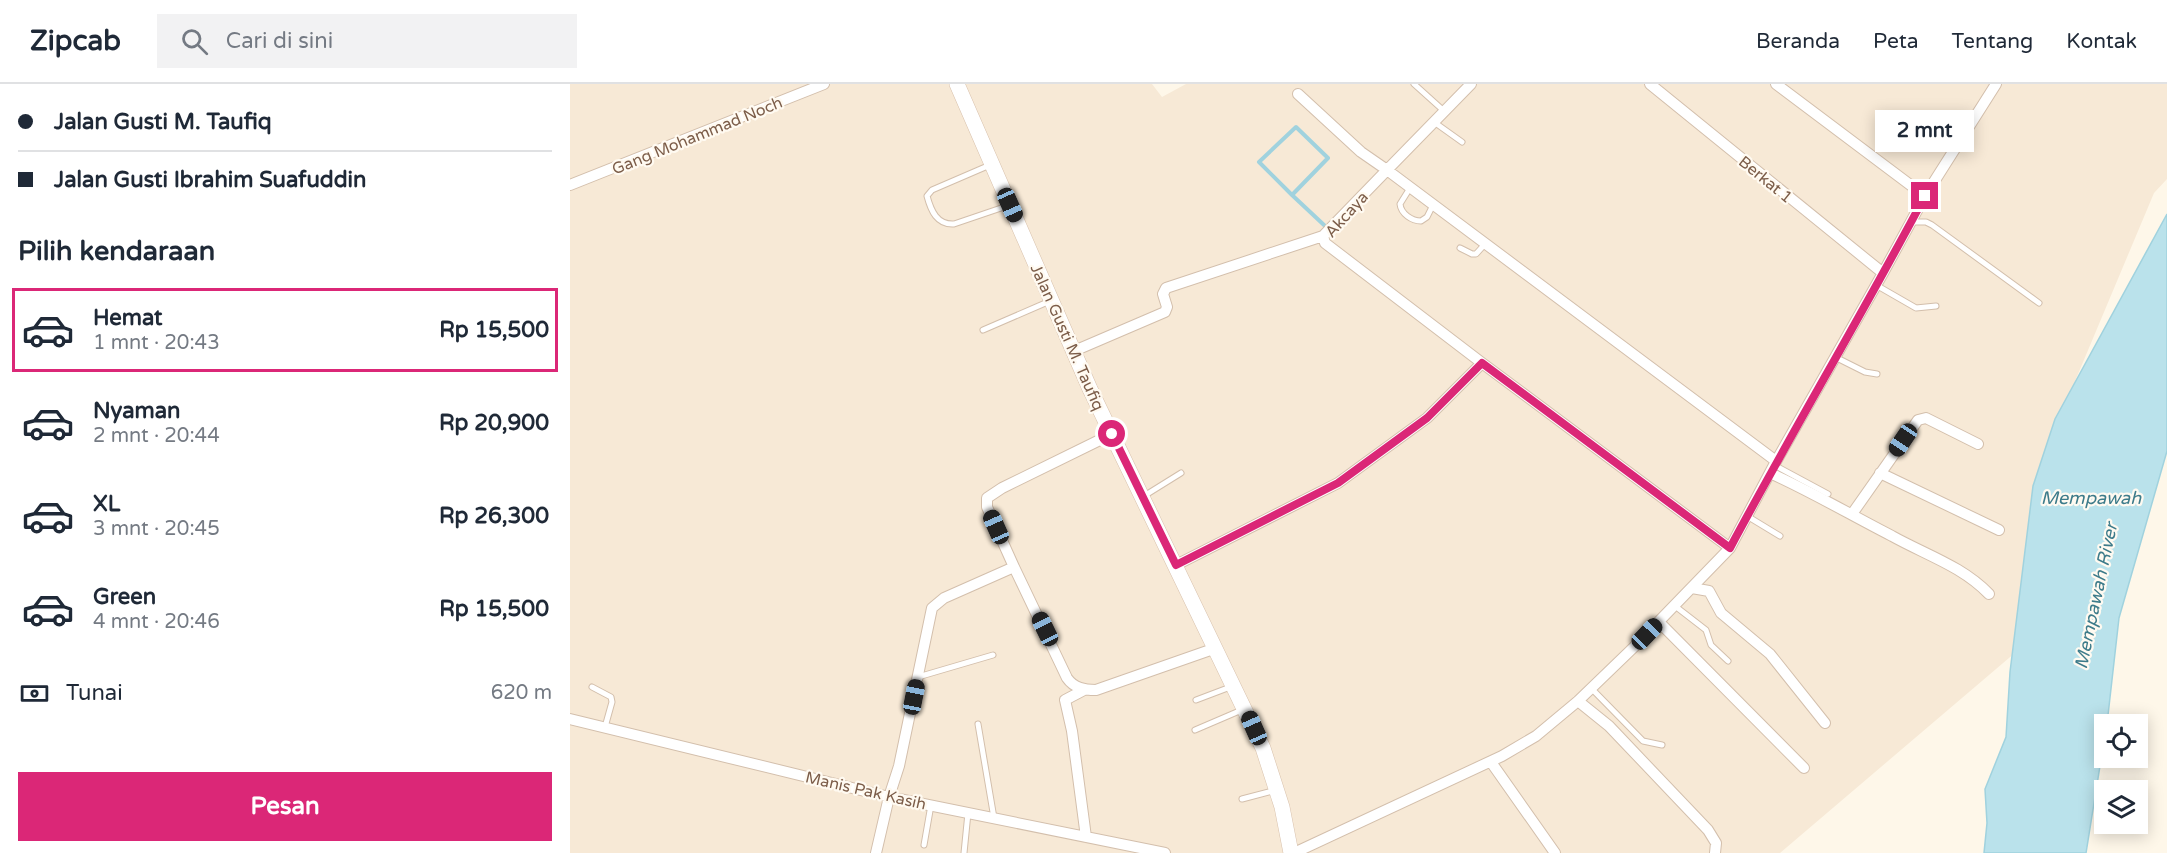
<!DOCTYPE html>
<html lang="id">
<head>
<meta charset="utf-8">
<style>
	:root { --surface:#fff; --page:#f2f2f3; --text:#1f2937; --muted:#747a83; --line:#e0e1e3; --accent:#db2777 }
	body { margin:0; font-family:"Varela Round",sans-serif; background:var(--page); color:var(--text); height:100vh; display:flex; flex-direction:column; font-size:22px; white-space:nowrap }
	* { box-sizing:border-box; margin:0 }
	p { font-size:20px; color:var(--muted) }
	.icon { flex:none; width:33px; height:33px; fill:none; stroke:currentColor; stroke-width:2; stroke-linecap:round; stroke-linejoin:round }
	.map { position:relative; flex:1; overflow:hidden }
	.details { display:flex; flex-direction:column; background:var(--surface); width:570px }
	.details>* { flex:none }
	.banner { display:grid; align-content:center; height:132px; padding:0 18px; background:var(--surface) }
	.fabs { position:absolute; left:1524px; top:630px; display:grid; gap:12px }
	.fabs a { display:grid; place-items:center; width:54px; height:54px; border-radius:0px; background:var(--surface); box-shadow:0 3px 15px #0003; font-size:30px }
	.end { position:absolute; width:27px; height:27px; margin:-14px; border:8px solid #db2777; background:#fff; box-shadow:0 0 0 3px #fff }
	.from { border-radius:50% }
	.bubble { position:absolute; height:42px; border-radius:0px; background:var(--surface); box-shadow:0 3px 15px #0003; font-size:20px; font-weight:700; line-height:42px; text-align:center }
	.car { position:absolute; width:18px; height:36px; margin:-18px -9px; border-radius:8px; box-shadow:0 0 4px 2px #0007; background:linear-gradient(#222 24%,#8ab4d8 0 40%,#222 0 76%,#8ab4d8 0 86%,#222 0) }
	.banner b { display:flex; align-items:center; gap:21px; height:57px; font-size:22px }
	.banner b+b { border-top:2px solid var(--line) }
	.banner i { width:15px; height:15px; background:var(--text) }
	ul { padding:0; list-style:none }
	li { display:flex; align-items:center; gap:18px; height:84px; margin:0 12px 9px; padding:0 6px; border:3px solid transparent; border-radius:0px }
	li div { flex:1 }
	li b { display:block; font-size:22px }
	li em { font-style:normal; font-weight:700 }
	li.selected { border-color:var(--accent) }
	li>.icon { width:54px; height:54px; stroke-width:1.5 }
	h2 { padding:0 18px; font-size:27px; line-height:72px }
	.pay { display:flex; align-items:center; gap:15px; height:66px; padding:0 18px; font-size:22px }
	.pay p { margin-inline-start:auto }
	.button { display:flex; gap:12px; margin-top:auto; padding:12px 18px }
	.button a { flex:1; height:69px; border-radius:0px; background:var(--accent); color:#fff; font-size:24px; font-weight:700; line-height:69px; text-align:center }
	header { display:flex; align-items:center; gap:36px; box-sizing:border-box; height:84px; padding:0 30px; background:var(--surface); border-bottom:2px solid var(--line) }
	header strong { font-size:28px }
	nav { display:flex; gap:33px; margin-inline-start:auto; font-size:21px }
	.search { width:420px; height:54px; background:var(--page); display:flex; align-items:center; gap:15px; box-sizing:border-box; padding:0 21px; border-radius:0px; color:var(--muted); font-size:22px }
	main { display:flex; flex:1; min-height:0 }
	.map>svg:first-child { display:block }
</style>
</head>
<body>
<header>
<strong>Zipcab</strong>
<div class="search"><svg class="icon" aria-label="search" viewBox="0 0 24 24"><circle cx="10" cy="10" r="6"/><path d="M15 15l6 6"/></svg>Cari di sini</div>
<nav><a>Beranda</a><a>Peta</a><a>Tentang</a><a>Kontak</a></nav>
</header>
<main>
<section class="details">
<div class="banner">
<b><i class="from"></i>Jalan Gusti M. Taufiq</b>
<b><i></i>Jalan Gusti Ibrahim Suafuddin</b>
</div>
<h2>Pilih kendaraan</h2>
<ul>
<li class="selected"><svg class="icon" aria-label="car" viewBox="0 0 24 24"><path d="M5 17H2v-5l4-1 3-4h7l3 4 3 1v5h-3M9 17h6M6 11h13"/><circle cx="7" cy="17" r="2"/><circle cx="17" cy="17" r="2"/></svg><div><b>Hemat</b><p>1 mnt · 20:43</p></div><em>Rp 15,500</em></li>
<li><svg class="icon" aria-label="car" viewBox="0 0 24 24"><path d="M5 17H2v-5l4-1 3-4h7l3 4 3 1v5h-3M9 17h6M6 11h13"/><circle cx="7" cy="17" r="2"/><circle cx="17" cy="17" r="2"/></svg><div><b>Nyaman</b><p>2 mnt · 20:44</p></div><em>Rp 20,900</em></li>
<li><svg class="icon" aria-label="car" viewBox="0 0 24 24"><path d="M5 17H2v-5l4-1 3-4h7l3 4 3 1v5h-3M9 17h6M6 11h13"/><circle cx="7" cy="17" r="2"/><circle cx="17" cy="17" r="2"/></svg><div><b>XL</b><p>3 mnt · 20:45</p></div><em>Rp 26,300</em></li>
<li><svg class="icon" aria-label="car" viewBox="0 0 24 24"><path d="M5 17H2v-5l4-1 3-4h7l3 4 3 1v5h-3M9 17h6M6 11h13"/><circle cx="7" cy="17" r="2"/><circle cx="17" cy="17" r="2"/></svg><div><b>Green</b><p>4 mnt · 20:46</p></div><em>Rp 15,500</em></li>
</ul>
<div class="pay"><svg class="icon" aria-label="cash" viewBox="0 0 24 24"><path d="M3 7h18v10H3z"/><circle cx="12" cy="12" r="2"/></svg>Tunai<p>620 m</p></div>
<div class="button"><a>Pesan</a></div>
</section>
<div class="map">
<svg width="1597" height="769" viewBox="0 0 1597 769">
	<rect width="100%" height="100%" fill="#fef7e9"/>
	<path fill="#f7e9d6" d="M 0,0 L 582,0 L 592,13 L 616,0 L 1597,0 L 1597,95 L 1584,109 L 1474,371 L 1446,568 L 1210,769 L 0,769 Z"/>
	<path fill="#bae2eb" stroke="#a0d2de" stroke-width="1.5" d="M 1597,130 L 1597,367 L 1549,534 L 1537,640 L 1534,640 L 1534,657 L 1516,769 L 1414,769 L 1417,739 L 1415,705 L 1436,653 L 1440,588 L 1463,402 L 1485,335 Z"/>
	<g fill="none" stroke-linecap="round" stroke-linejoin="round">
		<path stroke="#a0d2de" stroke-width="4" d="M 722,111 L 689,78 L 726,43 L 758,74 L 722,111 L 754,141"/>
		<g stroke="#d3bfac" stroke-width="7">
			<path id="service" d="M 844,0 L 874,27
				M 864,38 L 892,58
				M 420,81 L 362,106 L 357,112 C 361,127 367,141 384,140 L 437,122
				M 840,104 L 830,120 C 831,130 842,137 851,137 L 857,133 L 863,121
				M 1342,138 L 1356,138 L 1362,141 L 1469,219
				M 890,164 L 902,170 L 906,170 L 915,160
				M 1306,201 L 1346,224 L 1366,222
				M 413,246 L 480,217
				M 1265,273 L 1295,288 L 1307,290
				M 1204,381 L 1258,410
				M 574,412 L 611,389
				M 1177,432 L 1210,452
				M 1105,522 L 1136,546 L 1141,561 L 1158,577
				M 348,593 L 423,571
				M 22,603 L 41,613 L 42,618 L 35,643
				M 1021,604 L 1073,657 L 1092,661
				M 626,616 L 663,602
				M 408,640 L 424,734
				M 625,646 L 674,625
				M 672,715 L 706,706
				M 354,761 L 361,721
				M 394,769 L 398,729"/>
		</g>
		<g stroke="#d3bfac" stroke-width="12">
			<path id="minor" d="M 1080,0 L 1313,189
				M 1206,0 L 1355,112
				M 728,10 L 791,68 L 817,86 L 901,0
				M 0,101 L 254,0
				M 753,152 L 755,159 L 912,279 L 1160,464
				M 504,267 L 595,228 L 597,223 L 593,210 L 596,204 L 753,152 L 817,86 L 1206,377
				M 1200,389 C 1242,408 1281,431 1322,452 C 1356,471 1392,482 1419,510
				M 1310,389 L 1429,446
				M 1282,430 L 1348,336 L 1356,334 L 1408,360
				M 606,481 L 768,399 L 857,334 L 912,279
				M 444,483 L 497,594 C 504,604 514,606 526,606 L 646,564
				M 1122,504 L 1139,507 L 1151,529 L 1200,570 L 1255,639
				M 1089,538 L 1234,684
				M 514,606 L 495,616 L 502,647 L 516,753
				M 1008,617 L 1039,642 L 1138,746 L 1146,759 L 1145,769
				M 0,635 L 319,713 L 595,769
				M 921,678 L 985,769
				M 306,769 L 319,713 L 329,682 L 362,524 L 374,514 L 444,483 L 417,423 L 417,414 L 432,404 L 542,350
				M 724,769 L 932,672 L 966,652 L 1008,617 L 1064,563 L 1160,464 L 1204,381 L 1313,189 L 1355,112 L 1426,0"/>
		</g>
		<g stroke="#d8c1ac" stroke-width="16">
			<path id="secondary" d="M 387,0 L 520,305 L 693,664 L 712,723 L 721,769"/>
		</g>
		<use href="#service" stroke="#fff" stroke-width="5"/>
		<use href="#minor" stroke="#fff" stroke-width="10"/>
		<use href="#secondary" stroke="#fff" stroke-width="15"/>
	</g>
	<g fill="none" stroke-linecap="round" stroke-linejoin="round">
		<path stroke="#db2777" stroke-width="8" d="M 542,350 L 606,481 L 768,399 L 857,334 L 912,279 L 1160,464 C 1223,346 1292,231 1355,112"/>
	</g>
	<g text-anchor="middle" stroke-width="4.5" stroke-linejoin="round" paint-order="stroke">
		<g font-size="16" fill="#7c5d49" stroke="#fffaf1">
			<text transform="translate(127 51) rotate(-22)" y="6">Gang Mohammad Noch</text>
			<text transform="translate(1196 95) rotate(39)" y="6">Berkat 1</text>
			<text transform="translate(776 130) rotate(-48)" y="6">Akcaya</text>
			<text transform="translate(498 253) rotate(66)" y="6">Jalan Gusti M. Taufiq</text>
			<text transform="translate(296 706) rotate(13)" y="6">Manis Pak Kasih</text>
		</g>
		<g font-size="18" font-style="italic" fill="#3d7b8a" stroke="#fffaf1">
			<text x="1521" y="420">Mempawah</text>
			<text transform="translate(1526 512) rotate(-78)" y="6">Mempawah River</text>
		</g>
	</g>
</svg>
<div class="fabs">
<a><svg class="icon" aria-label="locate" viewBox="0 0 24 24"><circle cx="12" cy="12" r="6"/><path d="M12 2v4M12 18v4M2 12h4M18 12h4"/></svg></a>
<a><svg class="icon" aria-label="layers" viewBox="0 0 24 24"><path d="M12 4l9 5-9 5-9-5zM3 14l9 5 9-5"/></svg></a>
</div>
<i class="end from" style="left:542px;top:350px"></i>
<i class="end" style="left:1355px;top:112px"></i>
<div class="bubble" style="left:1305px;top:26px;width:99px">2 mnt</div>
<i class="car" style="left:440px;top:121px;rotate:156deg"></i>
<i class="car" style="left:1333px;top:356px;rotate:214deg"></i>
<i class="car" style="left:426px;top:443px;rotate:336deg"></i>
<i class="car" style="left:475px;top:545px;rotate:334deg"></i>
<i class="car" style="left:1077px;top:550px;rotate:44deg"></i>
<i class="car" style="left:344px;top:613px;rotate:11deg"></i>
<i class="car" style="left:684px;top:644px;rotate:336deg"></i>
</div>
</main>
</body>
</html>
